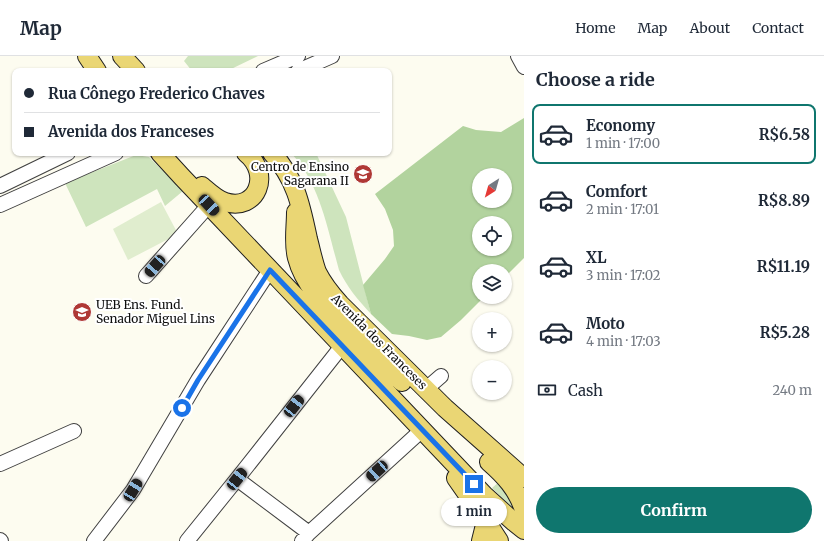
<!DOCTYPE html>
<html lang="en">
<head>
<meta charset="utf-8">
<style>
	:root { --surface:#fff; --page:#f6f6f7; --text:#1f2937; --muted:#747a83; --line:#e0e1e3; --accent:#0f766e }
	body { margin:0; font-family:Merriweather,serif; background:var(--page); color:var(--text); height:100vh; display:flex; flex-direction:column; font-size:15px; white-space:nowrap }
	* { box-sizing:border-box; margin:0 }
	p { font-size:13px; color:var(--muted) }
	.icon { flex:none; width:22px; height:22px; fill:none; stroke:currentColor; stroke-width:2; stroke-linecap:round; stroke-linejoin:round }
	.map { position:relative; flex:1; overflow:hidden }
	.details { display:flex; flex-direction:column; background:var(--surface); width:300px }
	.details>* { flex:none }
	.banner { position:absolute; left:12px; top:12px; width:380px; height:88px; border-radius:8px; box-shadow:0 1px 3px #0004; display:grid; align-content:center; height:88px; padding:0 12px; background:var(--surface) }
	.needle { width:26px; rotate:217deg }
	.tools { position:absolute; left:472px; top:112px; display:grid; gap:8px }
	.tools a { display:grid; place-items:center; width:40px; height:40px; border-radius:50%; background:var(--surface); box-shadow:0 1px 3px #0004; font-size:20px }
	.end { position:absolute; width:18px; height:18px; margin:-9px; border:5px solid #1a73e8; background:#fff; box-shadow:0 0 0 2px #fff }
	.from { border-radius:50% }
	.bubble { position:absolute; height:28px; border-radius:14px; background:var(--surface); box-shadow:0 1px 3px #0004; font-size:13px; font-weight:700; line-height:28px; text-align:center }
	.car { position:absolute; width:12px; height:24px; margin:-12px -6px; border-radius:5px; box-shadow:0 0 3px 1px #0007; background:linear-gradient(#222 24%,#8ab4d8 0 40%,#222 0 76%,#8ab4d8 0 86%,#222 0) }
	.banner b { display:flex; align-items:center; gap:14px; height:38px; font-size:15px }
	.banner b+b { border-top:1px solid var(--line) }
	.banner i { width:10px; height:10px; background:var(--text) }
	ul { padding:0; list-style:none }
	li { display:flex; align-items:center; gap:12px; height:60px; margin:0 8px 6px; padding:0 4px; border:2px solid transparent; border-radius:8px }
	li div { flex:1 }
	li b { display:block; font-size:15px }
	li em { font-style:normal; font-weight:700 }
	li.on { border-color:var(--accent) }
	li>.icon { width:36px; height:36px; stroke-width:1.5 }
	h2 { padding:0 12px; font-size:18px; line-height:48px }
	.pay { display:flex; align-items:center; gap:10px; height:44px; padding:0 12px; font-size:15px }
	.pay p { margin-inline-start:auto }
	.action { display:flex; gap:8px; margin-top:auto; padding:8px 12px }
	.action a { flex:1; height:46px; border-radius:24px; background:var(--accent); color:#fff; font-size:16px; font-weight:700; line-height:46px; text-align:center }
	header { display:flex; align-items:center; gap:24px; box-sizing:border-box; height:56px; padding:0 20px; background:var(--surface); border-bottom:1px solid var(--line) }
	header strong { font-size:19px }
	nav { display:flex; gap:22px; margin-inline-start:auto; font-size:14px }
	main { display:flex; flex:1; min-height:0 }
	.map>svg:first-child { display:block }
</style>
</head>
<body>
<header>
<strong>Map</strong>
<nav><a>Home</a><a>Map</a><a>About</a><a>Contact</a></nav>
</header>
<main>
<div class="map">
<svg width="524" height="485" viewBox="0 0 524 485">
	<rect width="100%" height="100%" fill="#fdfcf0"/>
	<path fill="#cee4bd" d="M 188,0 L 258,0 L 227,15 L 192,15 L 184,5 Z
		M 291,97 L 316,97 L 346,161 L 371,258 C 358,244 347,231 339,214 C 328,175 320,127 291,97 Z
		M 136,99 L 149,101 L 183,135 L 165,150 L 157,133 L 86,171 L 65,127 Z
		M 500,425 L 516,455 L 492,432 Z"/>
	<path fill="#b2d39e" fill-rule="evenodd" d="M 524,62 L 524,202 L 505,221 L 505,215 L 479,215 L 479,241 L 484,241 L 461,264 L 441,281 L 427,284 L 409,280 L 392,278 L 371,258 L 363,229 L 385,203 L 394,190 L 393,174 L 385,153 L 375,138 L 463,70 L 476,74 L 501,76 ZM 479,119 L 505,119 L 505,145 L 479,145 ZM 479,167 L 505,167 L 505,193 L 479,193 Z"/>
	<path fill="#e0edce" d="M 161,146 L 178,178 L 128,204 L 113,173 Z"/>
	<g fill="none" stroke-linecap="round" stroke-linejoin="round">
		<g stroke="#414141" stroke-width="16">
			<path id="minor" d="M 518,0 L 524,11
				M 263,15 L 298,0
				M 298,15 L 332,0
				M 0,130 L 68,97
				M 0,149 L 116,97
				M 146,220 L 209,149
				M 426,333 L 441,320
				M 0,408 L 74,375
				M 237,423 L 309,477
				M 0,484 L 1,485
				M 94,485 L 133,434 L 198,324 L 270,214
				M 187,485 L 237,423 L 342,290
				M 302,485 L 309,477 L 422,374"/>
		</g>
		<g stroke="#1f1f1f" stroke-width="20">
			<path id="major" d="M 87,0 L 97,15
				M 122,0 L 136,15
				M 160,97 L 182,121 L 484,439 L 514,466 L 524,474
				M 272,97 C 296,123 301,150 308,183 C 311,194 313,205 317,216 C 323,228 331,238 340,248 L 445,352 L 524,422
				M 202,130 C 209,136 216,143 225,146 C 257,156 272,118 246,97
				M 296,156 C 296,172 293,187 297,202 C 304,229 325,249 344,268 C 363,288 382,308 402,326
				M 489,406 C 505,420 517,433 524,454
				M 456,422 L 486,465 L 499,485
				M 481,485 L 486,465"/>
		</g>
		<use href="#minor" stroke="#fff" stroke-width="14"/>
		<use href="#major" stroke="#ead674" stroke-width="18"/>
	</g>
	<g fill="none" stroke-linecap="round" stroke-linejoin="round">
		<path stroke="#1a73e8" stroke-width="5" d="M 182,352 L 198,324 L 270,214 L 474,428"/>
	</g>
	<defs>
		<g id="school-disc" transform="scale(1)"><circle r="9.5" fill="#af3835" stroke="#fff"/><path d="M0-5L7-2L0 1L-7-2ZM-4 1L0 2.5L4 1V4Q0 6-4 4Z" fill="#fff"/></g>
	</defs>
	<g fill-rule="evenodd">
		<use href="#school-disc" x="363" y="118"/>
		<use href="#school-disc" x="82" y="256"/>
	</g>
	<g text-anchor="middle" stroke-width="4" stroke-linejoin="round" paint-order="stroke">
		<g font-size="12" fill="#0e0e0e" stroke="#fff" text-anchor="end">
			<text x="349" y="115">Centro de Ensino<tspan x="349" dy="14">Sagarana II</tspan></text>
			<text x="96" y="253" text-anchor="start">UEB Ens. Fund.<tspan x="96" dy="14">Senador Miguel Lins</tspan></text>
		</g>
		<g font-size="12" fill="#0e0e0e" stroke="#fff">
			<text transform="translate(379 286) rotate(45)" y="4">Avenida dos Franceses</text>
		</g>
	</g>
</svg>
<div class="tools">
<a><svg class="needle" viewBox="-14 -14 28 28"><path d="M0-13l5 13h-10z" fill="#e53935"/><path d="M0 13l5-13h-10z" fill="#747a83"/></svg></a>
<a><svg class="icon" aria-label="locate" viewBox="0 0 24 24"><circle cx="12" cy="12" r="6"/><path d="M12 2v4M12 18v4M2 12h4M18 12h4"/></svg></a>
<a><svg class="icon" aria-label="layers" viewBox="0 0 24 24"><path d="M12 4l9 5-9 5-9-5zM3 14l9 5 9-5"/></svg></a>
<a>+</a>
<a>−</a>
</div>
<i class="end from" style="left:182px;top:352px"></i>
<i class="end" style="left:474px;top:428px"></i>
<div class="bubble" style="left:441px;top:442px;width:66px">1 min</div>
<i class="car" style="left:209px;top:149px;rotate:137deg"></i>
<i class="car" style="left:155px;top:210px;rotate:221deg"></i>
<i class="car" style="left:294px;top:350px;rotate:38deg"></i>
<i class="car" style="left:377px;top:415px;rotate:228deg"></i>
<i class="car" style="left:237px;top:423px;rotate:38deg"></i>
<i class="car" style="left:133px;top:434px;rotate:31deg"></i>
<div class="banner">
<b><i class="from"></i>Rua Cônego Frederico Chaves</b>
<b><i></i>Avenida dos Franceses</b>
</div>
</div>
<section class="details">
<h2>Choose a ride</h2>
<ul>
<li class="on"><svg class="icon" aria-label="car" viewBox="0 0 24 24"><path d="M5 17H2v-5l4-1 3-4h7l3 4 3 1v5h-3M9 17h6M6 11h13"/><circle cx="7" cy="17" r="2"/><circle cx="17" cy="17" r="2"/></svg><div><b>Economy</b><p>1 min · 17:00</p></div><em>R$6.58</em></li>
<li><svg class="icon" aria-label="car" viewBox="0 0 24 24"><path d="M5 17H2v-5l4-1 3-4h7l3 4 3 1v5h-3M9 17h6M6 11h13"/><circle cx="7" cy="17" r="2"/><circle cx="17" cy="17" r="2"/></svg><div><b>Comfort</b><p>2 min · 17:01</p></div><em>R$8.89</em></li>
<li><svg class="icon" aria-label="car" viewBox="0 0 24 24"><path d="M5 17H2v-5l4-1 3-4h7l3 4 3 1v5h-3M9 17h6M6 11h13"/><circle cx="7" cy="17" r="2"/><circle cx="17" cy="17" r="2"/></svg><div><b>XL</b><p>3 min · 17:02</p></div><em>R$11.19</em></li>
<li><svg class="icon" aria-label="car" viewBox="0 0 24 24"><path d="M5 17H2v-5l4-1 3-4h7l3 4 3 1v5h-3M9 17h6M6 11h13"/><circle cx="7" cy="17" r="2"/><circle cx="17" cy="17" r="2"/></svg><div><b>Moto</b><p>4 min · 17:03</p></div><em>R$5.28</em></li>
</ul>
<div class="pay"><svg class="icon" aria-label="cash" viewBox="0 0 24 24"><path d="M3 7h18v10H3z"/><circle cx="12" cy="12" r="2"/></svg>Cash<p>240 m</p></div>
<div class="action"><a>Confirm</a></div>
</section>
</main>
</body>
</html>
